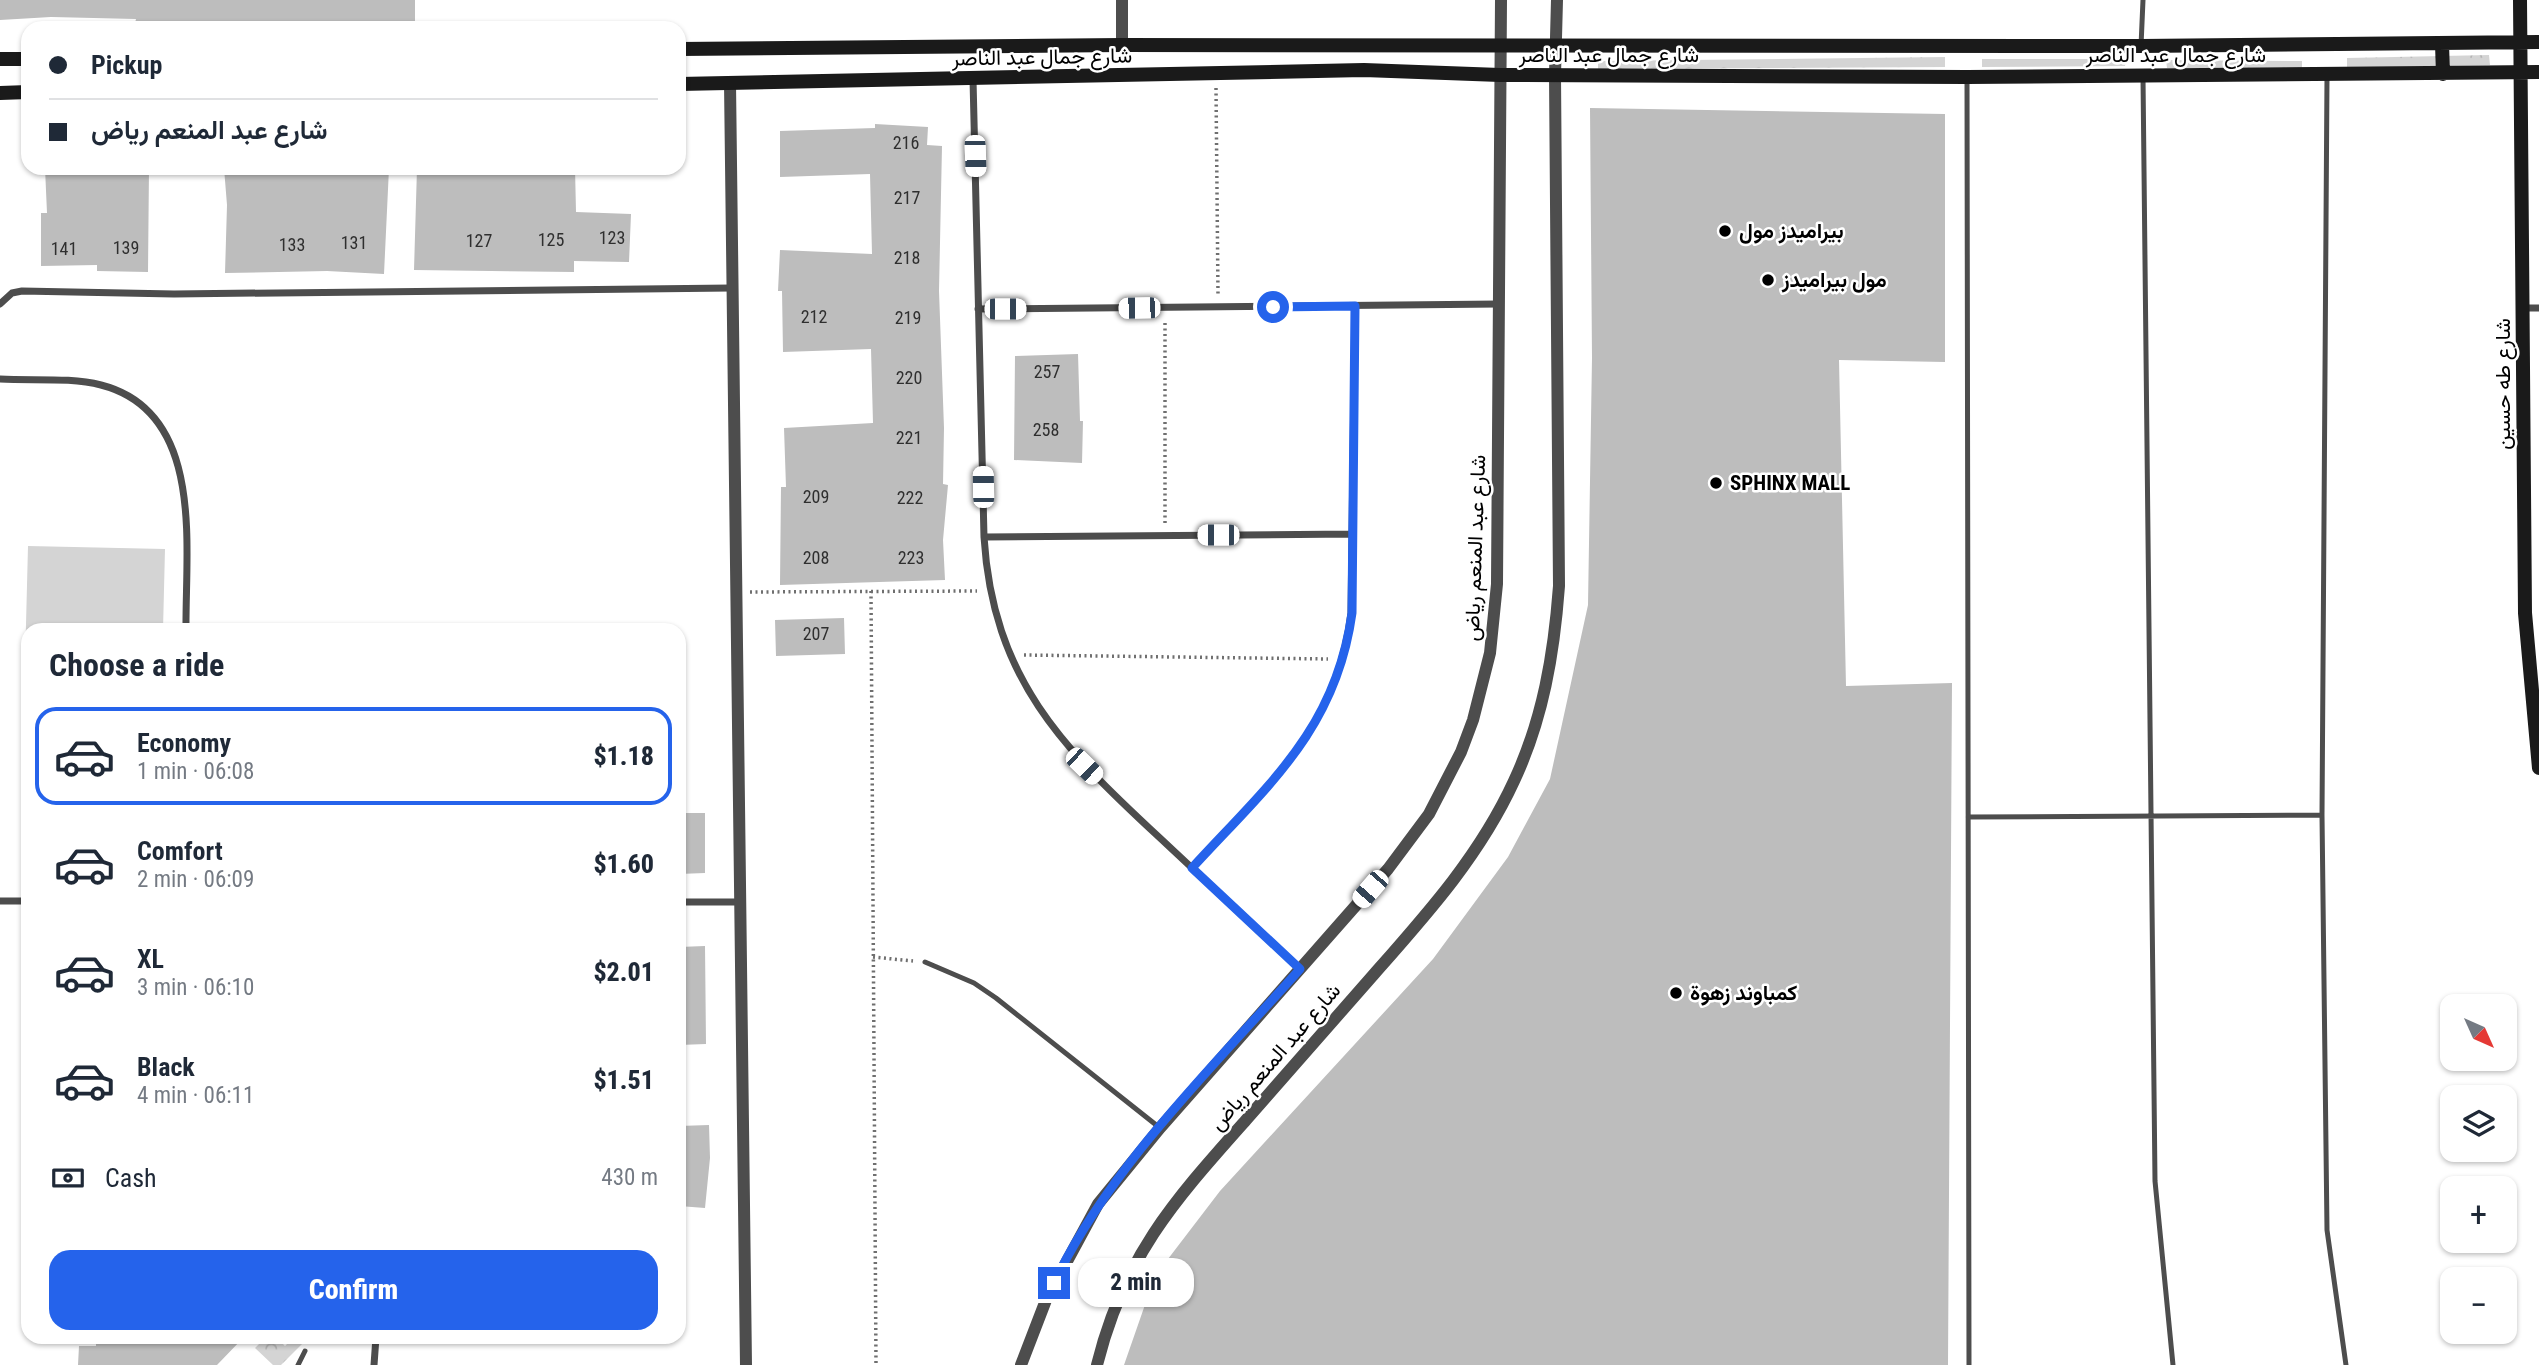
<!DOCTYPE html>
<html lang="en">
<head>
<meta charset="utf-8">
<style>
	:root { --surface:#fff; --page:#f2f2f3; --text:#1f2937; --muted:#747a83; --line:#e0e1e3; --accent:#2563eb }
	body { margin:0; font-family:"Roboto Condensed",Vazirmatn,sans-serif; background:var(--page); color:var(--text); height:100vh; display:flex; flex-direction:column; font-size:26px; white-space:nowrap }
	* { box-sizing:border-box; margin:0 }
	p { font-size:23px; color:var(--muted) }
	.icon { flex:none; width:38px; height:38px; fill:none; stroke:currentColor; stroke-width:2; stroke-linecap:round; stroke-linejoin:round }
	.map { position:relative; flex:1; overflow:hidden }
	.details { position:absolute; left:21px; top:623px; width:665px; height:721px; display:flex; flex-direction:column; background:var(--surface); border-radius:21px; box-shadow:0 2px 5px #0004 }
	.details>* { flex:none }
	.guide { position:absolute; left:21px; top:21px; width:665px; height:154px; border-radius:21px; box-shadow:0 2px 5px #0004; display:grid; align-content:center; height:154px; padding:0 28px; background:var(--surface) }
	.needle { width:46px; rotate:135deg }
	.buttons { position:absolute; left:2440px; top:994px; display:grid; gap:14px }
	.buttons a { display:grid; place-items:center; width:77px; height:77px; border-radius:14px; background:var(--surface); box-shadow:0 2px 5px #0004; font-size:35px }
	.end { position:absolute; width:32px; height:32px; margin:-16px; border:9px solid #2563eb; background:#fff; box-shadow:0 0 0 4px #fff }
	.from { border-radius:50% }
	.bubble { position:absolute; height:49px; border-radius:21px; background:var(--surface); box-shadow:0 2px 5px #0004; font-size:23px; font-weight:800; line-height:49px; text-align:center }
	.car { position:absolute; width:21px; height:42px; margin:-21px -10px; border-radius:9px; box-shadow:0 0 5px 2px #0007; background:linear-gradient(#fff 24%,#345 0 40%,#fff 0 76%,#345 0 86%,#fff 0) }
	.guide b { display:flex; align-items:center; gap:24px; height:66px; font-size:26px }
	.guide b+b { border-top:2px solid var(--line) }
	.guide i { width:18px; height:18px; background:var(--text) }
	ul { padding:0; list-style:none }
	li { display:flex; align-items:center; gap:21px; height:98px; margin:0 14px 10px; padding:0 14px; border:4px solid transparent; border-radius:21px }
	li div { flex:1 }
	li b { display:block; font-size:26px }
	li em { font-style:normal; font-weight:800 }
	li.on { border-color:var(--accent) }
	li>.icon { width:63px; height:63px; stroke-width:1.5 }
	h2 { padding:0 28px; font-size:32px; line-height:84px }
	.pay { display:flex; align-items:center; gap:18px; height:77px; padding:0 28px; font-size:26px }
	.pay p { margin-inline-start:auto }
	.action { display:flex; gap:14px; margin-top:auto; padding:14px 28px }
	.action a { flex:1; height:80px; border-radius:21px; background:var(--accent); color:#fff; font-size:28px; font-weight:800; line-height:80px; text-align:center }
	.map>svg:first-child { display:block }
</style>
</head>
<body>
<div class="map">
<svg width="2539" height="1365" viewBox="0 0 2539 1365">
	<defs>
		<pattern id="park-crowns" width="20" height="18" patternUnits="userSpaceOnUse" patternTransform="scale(1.75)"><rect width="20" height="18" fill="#d4d4d4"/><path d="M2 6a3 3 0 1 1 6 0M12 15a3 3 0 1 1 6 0" fill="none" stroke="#b4b4b4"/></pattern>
	</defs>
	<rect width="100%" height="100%" fill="#fff"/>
	<path fill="url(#park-crowns)" d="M 2489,55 L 2490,65 L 2347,68 L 2347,58 Z
		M 1945,57 L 1945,67 L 1598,69 L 1598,61 Z
		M 1982,59 L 2126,59 L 2125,66 L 1982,67 Z
		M 2166,60 L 2302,61 L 2302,68 L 2167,68 Z
		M 266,1337 L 276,1337 L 285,1346 L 294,1337 L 305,1341 L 281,1365 L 273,1365 L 255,1348 Z"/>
	<path fill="#d4d4d4" d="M 28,546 L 165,549 L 163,630 L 28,630 L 28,781 L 22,781 Z"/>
	<path fill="#bdbdbd" d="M 0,0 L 415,0 L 415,22 L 283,25 L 283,21 L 194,22 L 194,25 L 135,23 L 136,19 L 51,17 L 0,20 Z
		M 1590,108 L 1945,114 L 1945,362 L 1839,360 L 1846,686 L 1952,683 L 1948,1365 L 1124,1365 L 1155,1276 L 1220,1191 L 1433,959 L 1508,857 L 1550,779 L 1588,605 L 1592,358 Z
		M 875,124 L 928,127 L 927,145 L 942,146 L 939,291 L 944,428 L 943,484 L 948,485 L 943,540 L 945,580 L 780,585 L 781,487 L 786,487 L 784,428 L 873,423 L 871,349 L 783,352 L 782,291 L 778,291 L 780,250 L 872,254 L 870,174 L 780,177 L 780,131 L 875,128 Z
		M 45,168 L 149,168 L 148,272 L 97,271 L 97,265 L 41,266 L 41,213 L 47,213 Z
		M 224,168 L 389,168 L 384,274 L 327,271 L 225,273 L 227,205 Z
		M 417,168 L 575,168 L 576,212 L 631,214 L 629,262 L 574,261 L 574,272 L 414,270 Z
		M 1078,354 L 1080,421 L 1083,421 L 1082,463 L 1014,460 L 1015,356 Z
		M 844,618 L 845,654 L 776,656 L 775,620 Z
		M 679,813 L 705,813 L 705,873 L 679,874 Z
		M 705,946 L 706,1044 L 679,1045 L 679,947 Z
		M 709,1125 L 710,1158 L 705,1208 L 679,1206 L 679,1126 Z
		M 96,1337 L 244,1337 L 217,1365 L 78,1365 L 79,1346 L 96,1346 Z"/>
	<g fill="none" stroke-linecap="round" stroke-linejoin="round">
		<path stroke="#6f6f6f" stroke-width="3.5" stroke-dasharray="2 3.5" stroke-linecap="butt" d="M 1216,88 L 1218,294
			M 1165,523 L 1165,320
			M 871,591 L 876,1365
			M 750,592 L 977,591
			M 1024,655 L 1328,659
			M 873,957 L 913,961"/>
		<path stroke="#4d4d4d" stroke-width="5" d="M 2141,46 L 2143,0
			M 2327,76 L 2322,815 L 2327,1230 L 2346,1365
			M 1967,77 L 1969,1365
			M 2143,77 L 2155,1181 L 2173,1365
			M 1968,817 L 2322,815
			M 925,962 L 974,983 L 996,998 L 1160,1128
			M 298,1365 L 305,1351"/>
		<path stroke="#4d4d4d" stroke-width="7" d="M 973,79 L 984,537 C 993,679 1062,747 1160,838 C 1207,882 1253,925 1300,969
			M 0,304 L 12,293 L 22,291 L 174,294 L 731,288
			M 2524,308 L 2539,308
			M 978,309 L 1499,304
			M 0,379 C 32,381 70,377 101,385 C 206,412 185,548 186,630
			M 984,537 L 1353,534
			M 1192,868 C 1267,786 1337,729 1351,613 L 1355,306
			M 0,901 L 28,901
			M 679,902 L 742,902
			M 374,1365 L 376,1337"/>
		<path stroke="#4d4d4d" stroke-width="12" d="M 1122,45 L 1122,0
			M 730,83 L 746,1365
			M 1021,1365 L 1046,1300 L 1098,1204 L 1160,1128 L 1388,869 L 1429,814 L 1461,752 L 1473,720 L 1490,653 L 1497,584 L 1501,0
			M 1097,1365 C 1124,1256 1174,1201 1246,1120 C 1289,1071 1332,1022 1375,973 C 1428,913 1480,855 1514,781 C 1543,719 1554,654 1559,586 L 1555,75 L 1557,0"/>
		<path stroke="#1a1a1a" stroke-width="14" d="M 2520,0 L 2525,613 L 2539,768
			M 2442,44 L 2443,74
			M 679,49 L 1122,45 L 2141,46 L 2539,42
			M 0,59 L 28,59
			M 679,84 L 1364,70 L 1500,75 L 1967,77 L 2539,72
			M 0,93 L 28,92"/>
	</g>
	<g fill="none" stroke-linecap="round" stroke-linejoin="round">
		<path stroke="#2563eb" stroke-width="9" d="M 1054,1283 C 1109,1167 1215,1065 1300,969 L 1192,868 C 1267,786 1336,730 1352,613 L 1355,306 L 1273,307"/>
	</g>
	<g fill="#000" stroke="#fff" stroke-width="2.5">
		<circle cx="1725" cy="231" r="7"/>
		<circle cx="1768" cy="280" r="7"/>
		<circle cx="1716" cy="483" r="7"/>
		<circle cx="1676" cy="993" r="7"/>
	</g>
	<g text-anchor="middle" stroke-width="5" stroke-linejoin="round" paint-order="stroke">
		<g font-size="18" fill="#2f2f2f">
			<text x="906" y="149">216</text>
			<text x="907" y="204">217</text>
			<text x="612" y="244">123</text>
			<text x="551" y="246">125</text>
			<text x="479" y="247">127</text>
			<text x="354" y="249">131</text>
			<text x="292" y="251">133</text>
			<text x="126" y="254">139</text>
			<text x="64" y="255">141</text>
			<text x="907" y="264">218</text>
			<text x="814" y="323">212</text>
			<text x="908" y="324">219</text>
			<text x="1047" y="378">257</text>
			<text x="909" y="384">220</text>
			<text x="1046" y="436">258</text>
			<text x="909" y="444">221</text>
			<text x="816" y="503">209</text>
			<text x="910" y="504">222</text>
			<text x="816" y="564">208</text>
			<text x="911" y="564">223</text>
			<text x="816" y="640">207</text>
		</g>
		<g font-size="21" fill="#000" stroke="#fff">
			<text x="1609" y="62">شارع جمال عبد الناصر</text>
			<text x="2176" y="62">شارع جمال عبد الناصر</text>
			<text transform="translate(1042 57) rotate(-1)" y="7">شارع جمال عبد الناصر</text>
			<text transform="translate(2503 384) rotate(-90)" y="7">شارع طه حسين</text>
			<text transform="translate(1475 548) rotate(-88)" y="7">شارع عبد المنعم رياض</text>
			<text transform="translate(1275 1057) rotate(-49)" y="7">شارع عبد المنعم رياض</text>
		</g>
		<g font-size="21" font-weight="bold" fill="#000" stroke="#fff" text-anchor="start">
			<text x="1739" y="238">بيراميدز مول</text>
			<text x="1782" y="287">مول بيراميدز</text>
			<text x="1730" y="490">SPHINX MALL</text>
			<text x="1690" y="1000">كمباوند زهوة</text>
		</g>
	</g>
</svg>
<div class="buttons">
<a><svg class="needle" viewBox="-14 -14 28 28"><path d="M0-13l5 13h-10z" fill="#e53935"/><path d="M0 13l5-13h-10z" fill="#747a83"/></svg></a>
<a><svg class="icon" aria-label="layers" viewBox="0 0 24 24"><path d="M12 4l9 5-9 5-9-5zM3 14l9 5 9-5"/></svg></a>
<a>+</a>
<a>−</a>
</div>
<i class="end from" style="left:1273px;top:307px"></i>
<i class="end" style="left:1054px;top:1283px"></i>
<div class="bubble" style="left:1078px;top:1258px;width:116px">2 min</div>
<i class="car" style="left:975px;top:156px;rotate:178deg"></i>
<i class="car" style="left:1139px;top:308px;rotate:269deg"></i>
<i class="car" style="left:1005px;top:309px;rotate:90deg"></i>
<i class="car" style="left:983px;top:487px;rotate:359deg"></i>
<i class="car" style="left:1218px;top:535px;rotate:270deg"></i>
<i class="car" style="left:1084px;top:766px;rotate:134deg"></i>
<i class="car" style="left:1370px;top:889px;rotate:221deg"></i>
<div class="guide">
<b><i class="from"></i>Pickup</b>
<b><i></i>شارع عبد المنعم رياض</b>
</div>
<section class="details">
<h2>Choose a ride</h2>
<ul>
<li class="on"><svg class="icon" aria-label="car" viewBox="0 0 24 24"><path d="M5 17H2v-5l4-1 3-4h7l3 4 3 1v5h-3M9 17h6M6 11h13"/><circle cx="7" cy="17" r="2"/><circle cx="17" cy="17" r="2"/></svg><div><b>Economy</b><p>1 min · 06:08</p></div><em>$1.18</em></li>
<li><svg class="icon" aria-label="car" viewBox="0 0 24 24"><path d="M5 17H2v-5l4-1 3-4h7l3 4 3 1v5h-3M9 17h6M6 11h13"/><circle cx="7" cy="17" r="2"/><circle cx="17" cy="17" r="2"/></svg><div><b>Comfort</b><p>2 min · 06:09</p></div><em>$1.60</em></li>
<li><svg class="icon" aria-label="car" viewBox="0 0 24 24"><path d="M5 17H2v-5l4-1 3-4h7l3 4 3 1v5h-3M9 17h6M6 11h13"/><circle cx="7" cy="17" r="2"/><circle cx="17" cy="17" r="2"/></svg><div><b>XL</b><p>3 min · 06:10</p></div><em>$2.01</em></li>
<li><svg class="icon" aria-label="car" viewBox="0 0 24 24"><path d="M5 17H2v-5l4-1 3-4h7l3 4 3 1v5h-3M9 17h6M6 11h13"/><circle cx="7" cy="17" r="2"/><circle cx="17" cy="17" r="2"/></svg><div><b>Black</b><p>4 min · 06:11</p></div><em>$1.51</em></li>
</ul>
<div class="pay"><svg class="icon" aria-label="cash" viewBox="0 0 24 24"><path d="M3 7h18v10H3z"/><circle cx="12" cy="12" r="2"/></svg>Cash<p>430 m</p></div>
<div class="action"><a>Confirm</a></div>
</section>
</div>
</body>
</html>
